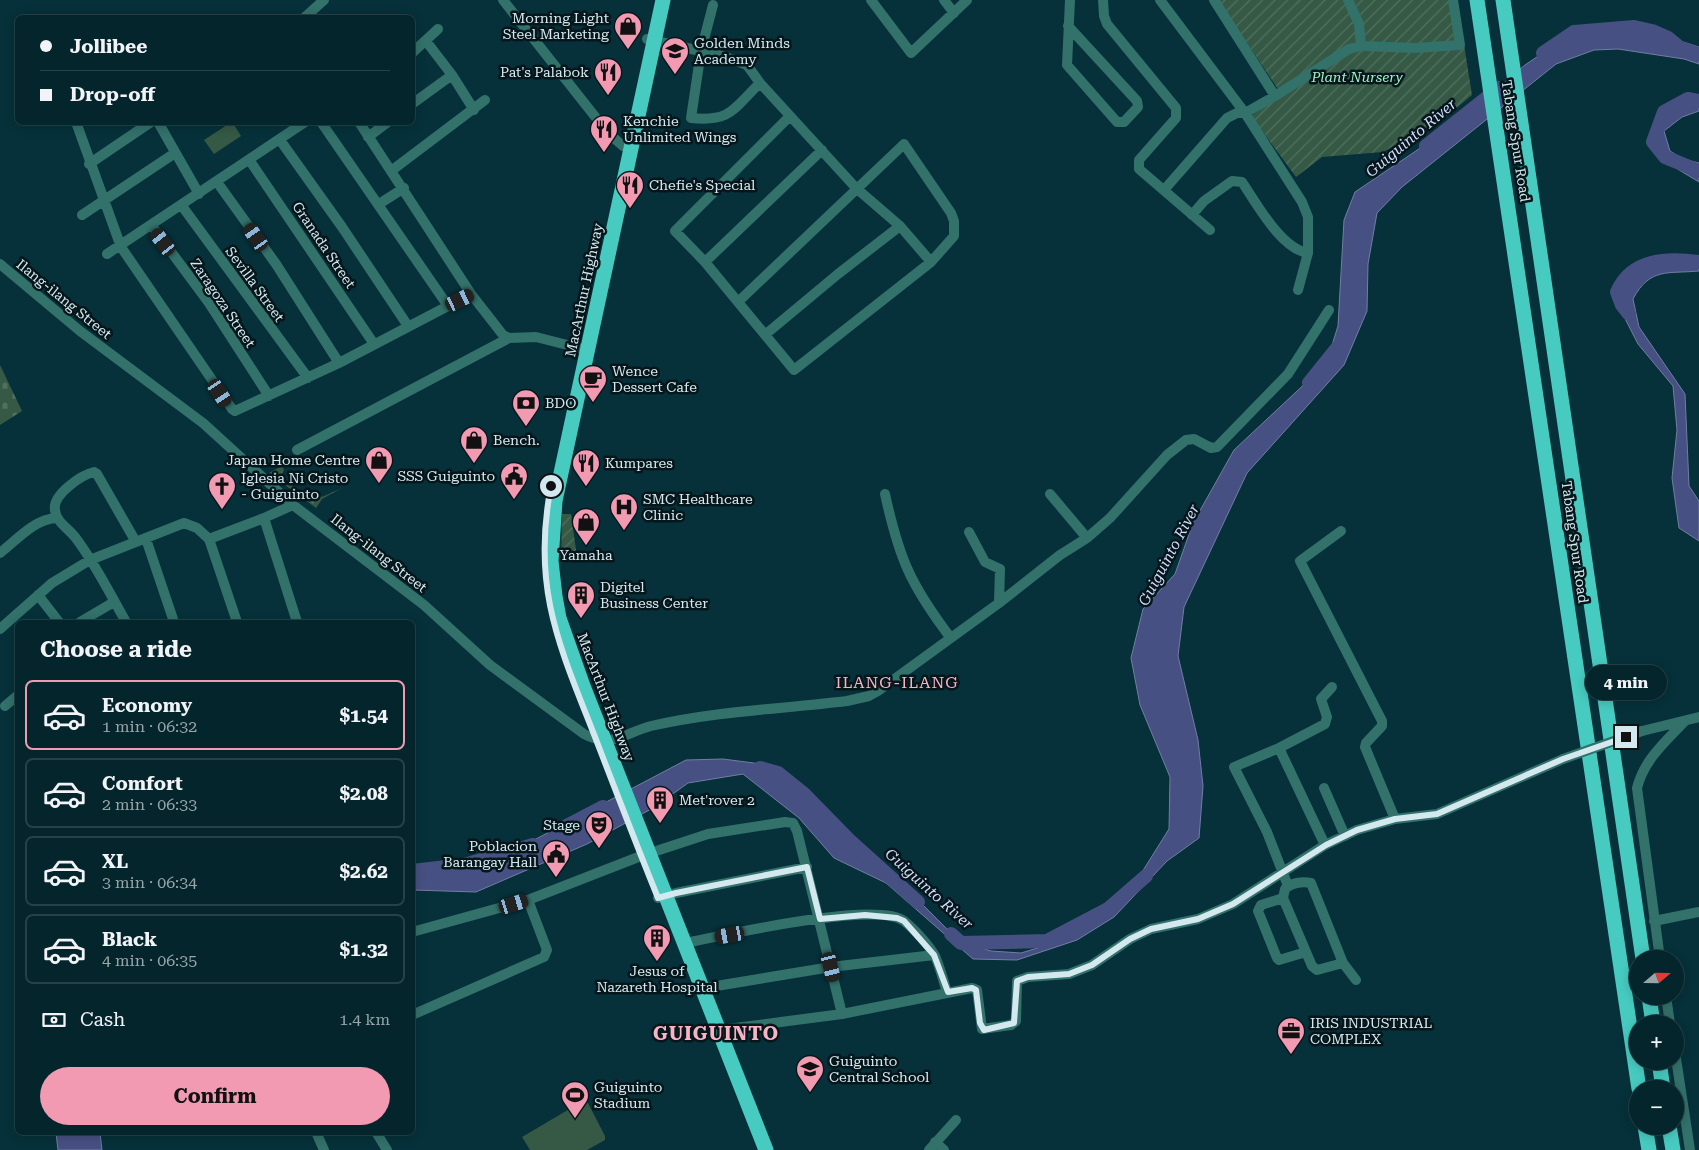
<!DOCTYPE html>
<html lang="en">
<head>
<meta charset="utf-8">
<style>
	:root { --surface:#04252c; --page:#123138; --text:#f1f3f6; --muted:#97a5a9; --line:#254248; --accent:#f19ab2 }
	body { margin:0; font-family:"Roboto Serif",serif; background:var(--page); color:var(--text); height:100vh; display:flex; flex-direction:column; font-size:19px; white-space:nowrap }
	* { box-sizing:border-box; margin:0 }
	p { font-size:16px; color:var(--muted) }
	.icon { flex:none; width:28px; height:28px; fill:none; stroke:currentColor; stroke-width:2; stroke-linecap:round; stroke-linejoin:round }
	.map { position:relative; flex:1; overflow:hidden }
	.panel { position:absolute; left:15px; top:620px; width:400px; height:515px; display:flex; flex-direction:column; background:var(--surface); border-radius:8px; box-shadow:0 2px 12px #0003,0 0 0 1px var(--line) }
	.panel>* { flex:none }
	.top-card { position:absolute; left:15px; top:15px; width:400px; height:110px; border-radius:8px; box-shadow:0 2px 12px #0003,0 0 0 1px var(--line); display:grid; align-content:center; height:110px; padding:0 25px; background:var(--surface) }
	.needle { width:32px; rotate:70deg }
	.fabs { position:absolute; left:1629px; top:950px; display:grid; gap:10px }
	.fabs a { display:grid; place-items:center; width:55px; height:55px; border-radius:50%; background:var(--surface); box-shadow:0 2px 12px #0003,0 0 0 1px var(--line); font-size:25px }
	.end { position:absolute; width:22px; height:22px; margin:-11px; border:6px solid #d4e9ef; background:#111; box-shadow:0 0 0 2px #111 }
	.from { border-radius:50% }
	.bubble { position:absolute; height:35px; border-radius:18px; background:var(--surface); box-shadow:0 2px 12px #0003,0 0 0 1px var(--line); font-size:16px; font-weight:700; line-height:35px; text-align:center }
	.car { position:absolute; width:15px; height:30px; margin:-15px -8px; border-radius:6px; box-shadow:0 0 4px 1px #0007; background:linear-gradient(#222 24%,#8ab4d8 0 40%,#222 0 76%,#8ab4d8 0 86%,#222 0) }
	.top-card b { display:flex; align-items:center; gap:18px; height:48px; font-size:19px }
	.top-card b+b { border-top:1px solid var(--line) }
	.top-card i { width:12px; height:12px; background:var(--text) }
	ul { padding:0; list-style:none }
	li { display:flex; align-items:center; gap:15px; height:70px; margin:0 10px 8px; padding:0 15px; border:2px solid var(--line); border-radius:8px }
	li div { flex:1 }
	li b { display:block; font-size:19px }
	li em { font-style:normal; font-weight:700 }
	li.current { border-color:var(--accent) }
	li>.icon { width:45px; height:45px; stroke-width:1.5 }
	h2 { padding:0 25px; font-size:22px; line-height:60px }
	.pay { display:flex; align-items:center; gap:12px; height:55px; padding:0 25px; font-size:19px }
	.pay p { margin-inline-start:auto }
	.primary-button { display:flex; gap:10px; margin-top:auto; padding:10px 25px }
	.primary-button a { flex:1; height:58px; border-radius:30px; background:var(--accent); color:#111; font-size:20px; font-weight:700; line-height:58px; text-align:center }
	.map>svg:first-child { display:block }
</style>
</head>
<body>
<div class="map">
<svg width="1699" height="1150" viewBox="0 0 1699 1150">
	<defs>
		<pattern id="grass-dots" width="8" height="8" patternUnits="userSpaceOnUse" patternTransform="scale(1.25)"><rect width="8" height="8" fill="#355945"/><path d="M2 2h.1M6 6h.1" fill="none" stroke="#517160" stroke-width="1.8" stroke-linecap="round"/></pattern>
		<pattern id="cemetery-stones" width="16" height="16" patternUnits="userSpaceOnUse" patternTransform="scale(1.25)"><rect width="16" height="16" fill="#355945"/><path d="M2 7V4a2 2 0 0 1 4 0v3zM10 15v-3a2 2 0 0 1 4 0v3z" fill="#517160"/></pattern>
		<pattern id="garden-furrows" width="10" height="10" patternUnits="userSpaceOnUse" patternTransform="scale(1.25)"><rect width="10" height="10" fill="#355945"/><path d="M-1 1l2-2M0 10L10 0M9 11l2-2" fill="none" stroke="#517160"/></pattern>
	</defs>
	<rect width="100%" height="100%" fill="#06313a"/>
	<path fill="url(#grass-dots)" d="M 282,466 L 284,470 L 280,477 L 308,498 L 319,492 L 322,497 L 342,488 L 322,499 L 316,508 L 269,473 Z"/>
	<path fill="url(#cemetery-stones)" d="M 0,365 L 22,411 L 0,425 Z"/>
	<path fill="url(#garden-furrows)" d="M 1218,0 L 1457,0 L 1472,95 L 1443,119 L 1383,152 L 1322,157 L 1296,177 L 1251,116 L 1282,95 Z
		M 562,514 L 571,514 L 577,557 L 561,563 Z"/>
	<path fill="#355945" d="M 230,123 L 233,123 L 241,136 L 214,154 L 204,140 Z
		M 583,1101 L 588,1103 L 605,1136 L 605,1140 L 587,1150 L 530,1150 L 522,1137 Z"/>
	<path fill="#475082" stroke="#717ea3" d="M 1610,28 L 1664,36 L 1699,47 L 1699,64 L 1684,59 L 1618,49 L 1594,50 L 1556,64 L 1402,187 L 1377,213 L 1368,264 L 1367,311 L 1344,365 L 1247,473 L 1184,607 L 1178,656 L 1198,740 L 1203,786 L 1199,838 L 1167,861 L 1114,917 L 1077,940 L 1017,960 L 973,959 L 886,883 L 834,858 L 799,818 L 743,774 L 688,783 L 653,808 L 587,844 L 476,892 L 413,890 L 413,873 L 456,870 L 517,849 L 686,760 L 723,759 L 769,765 L 836,829 L 865,863 L 916,898 L 959,941 L 991,951 L 1021,953 L 1057,942 L 1132,888 L 1169,829 L 1170,777 L 1140,705 L 1131,658 L 1143,609 L 1175,574 L 1193,523 L 1234,450 L 1326,364 L 1338,326 L 1344,220 L 1355,192 L 1453,126 L 1525,65 L 1556,44 L 1582,33 Z
		M 1699,100 L 1699,111 L 1682,117 L 1664,131 L 1670,151 L 1683,159 L 1699,163 L 1699,182 L 1679,170 L 1657,152 C 1654,132 1659,112 1680,102 C 1684,100 1693,100 1699,100 Z
		M 1699,259 L 1699,271 C 1668,274 1650,267 1633,299 L 1639,327 L 1685,394 L 1689,486 L 1699,501 L 1699,541 L 1679,528 L 1672,478 L 1677,430 L 1673,386 L 1638,344 L 1618,305 C 1621,298 1622,286 1626,279 C 1641,257 1676,259 1699,259 Z
		M 56,1133 L 100,1133 L 102,1150 L 58,1150 Z"/>
	<g fill="none" stroke-linecap="round" stroke-linejoin="round">
		<path stroke="#475082" stroke-width="14" d="M 1543,53 L 1574,32 L 1634,27 L 1652,31 L 1668,38 L 1680,48 L 1699,54
			M 1699,101 L 1688,99 L 1664,112 L 1653,142 L 1665,157 L 1699,171
			M 1426,146 L 1499,88
			M 1629,314 L 1622,305 L 1617,292 C 1632,258 1668,258 1699,262
			M 1309,383 L 1338,347
			M 760,768 L 778,773 L 804,794 L 849,840 L 918,902
			M 561,829 L 603,807
			M 412,871 L 464,865 L 533,845
			M 951,934 L 961,943 L 1047,941 L 1108,909 L 1146,876"/>
		<path stroke="#33716b" stroke-width="10" d="M 503,0 L 608,133 L 623,146 L 632,148
			M 871,0 L 911,53 L 967,0
			M 944,0 L 954,13
			M 1103,0 L 1104,16 L 1107,24 L 1176,108 L 1176,118 L 1139,160 L 1139,169 L 1210,230
			M 1160,0 L 1245,113 L 1302,202 L 1308,217 L 1308,253 C 1281,249 1257,204 1242,182 L 1232,181 L 1204,201 L 1192,215
			M 1214,0 L 1275,96 L 1349,49 L 1361,46 L 1415,48 L 1460,45 L 1453,0
			M 1348,0 L 1359,24 L 1361,46
			M 713,5 L 701,51 L 691,118 C 731,122 732,110 760,83
			M 304,18 L 324,0
			M 1068,26 L 1137,101 L 1138,107 L 1124,122 L 1117,122 L 1067,65 L 1070,0
			M 647,39 L 723,56 L 747,65 L 760,83 L 856,188 L 900,226 L 931,262
			M 426,41 L 452,75 L 474,110
			M 412,53 L 438,29
			M 412,104 L 452,75
			M 76,122 L 121,247 L 232,409 L 235,411 L 339,363 L 471,294
			M 158,122 L 199,194
			M 321,122 L 448,306
			M 359,122 L 471,294 L 503,335 L 509,338
			M 368,137 L 388,122
			M 280,140 L 342,227 L 408,326
			M 250,161 L 374,344
			M 89,164 L 151,122
			M 391,171 L 485,100
			M 217,182 L 276,264 L 339,363
			M 1164,190 L 1227,118 L 1237,113 L 1245,113 L 1275,96
			M 379,204 L 404,188
			M 182,206 L 308,378
			M 82,215 L 175,153
			M 152,226 L 209,303 L 269,396
			M 107,254 L 305,122
			M 705,262 L 822,150
			M 0,264 L 80,331 L 203,423 L 293,505 L 424,605 L 490,665 L 584,734 C 611,749 624,733 651,726 C 715,711 782,709 847,701 L 869,696 L 878,691 L 999,603 L 1060,555 L 1087,538 L 1110,518 L 1167,455 L 1186,440 L 1194,439 L 1211,448 L 1217,447 L 1288,374 L 1329,310
			M 1298,290 L 1308,253
			M 739,301 L 904,144 L 951,213 L 954,221 L 954,236 L 931,262 L 794,370 L 705,262 L 675,231 L 790,116
			M 766,334 L 838,274 L 900,226
			M 297,450 L 509,338 L 536,337 L 587,350
			M 885,494 C 899,558 910,584 950,637
			M 1050,494 L 1087,538
			M 264,518 L 297,622
			M 1341,531 L 1300,561 L 1382,721 L 1382,726 L 1366,743 L 1365,747 L 1395,819
			M 969,532 L 985,562 L 1000,569 L 999,603
			M 146,539 L 174,622
			M 209,539 L 237,622
			M 0,553 C 18,539 33,520 56,518
			M 38,595 L 59,622
			M 80,622 L 114,602
			M 126,622 C 110,594 95,563 75,537 C 68,528 56,522 55,510 C 52,495 81,475 94,472 L 97,474 L 136,542
			M 0,629 L 52,583 L 90,560 L 184,523 L 197,528 L 209,539 L 264,518 L 293,505
			M 5,706 L 18,695
			M 1642,731 L 1699,717
			M 1279,748 L 1325,845
			M 1324,788 L 1345,836
			M 1288,886 L 1267,832 L 1234,767 L 1279,748 L 1325,724 L 1327,717 L 1321,699 L 1332,687
			M 658,898 L 676,893 L 807,867
			M 1283,898 L 1261,905 L 1258,911 L 1277,958 L 1279,960 L 1306,952
			M 1654,921 L 1699,912
			M 412,932 L 528,900 L 641,856 L 708,834 L 785,822 L 793,823 L 797,831 L 842,1014
			M 685,943 C 722,936 877,900 904,921 C 914,929 929,945 935,956 C 940,967 943,980 947,992
			M 1660,959 L 1637,788 C 1644,760 1665,742 1684,722
			M 1343,963 L 1317,970 L 1312,966 L 1283,898 L 1285,889 C 1291,883 1302,881 1311,883 L 1343,963 L 1356,980
			M 698,989 L 831,967 L 934,955
			M 1666,996 L 1670,1024
			M 412,1015 L 544,957 L 547,950 L 528,900
			M 712,1034 L 727,1029 L 842,1014 L 972,988 L 977,990 L 982,1029 L 1011,1025 L 1016,1021 L 1017,981 L 1028,977 L 1069,974 L 1092,965 L 1130,939 L 1151,929 L 1198,919 L 1233,904 L 1325,845 L 1357,830 L 1395,819 L 1437,814 L 1563,759
			M 1675,1052 L 1690,1150
			M 316,1132 L 324,1150
			M 376,1132 L 387,1150
			M 935,1142 L 944,1150
			M 929,1150 L 956,1120"/>
		<path stroke="#47cbc1" stroke-width="15" d="M 663,0 L 555,501 L 551,561 L 555,596 L 559,618 L 583,686 L 766,1150
			M 1477,0 L 1639,1089
			M 1503,0 L 1643,959
			M 1649,996 L 1653,1024
			M 1659,1061 L 1663,1089
			M 1645,1126 L 1649,1150
			M 1669,1126 L 1673,1150"/>
		<path stroke="#33716b" stroke-width="10" d="M 1563,759 L 1642,731"/>
	</g>
	<g fill="none" stroke-linecap="round" stroke-linejoin="round">
		<path stroke="#d4e9ef" stroke-width="6" d="M 551,486 C 530,593 563,653 600,750 C 619,799 638,849 658,898 L 676,893 L 807,867 L 820,919 L 865,915 L 897,918 L 904,921 L 934,955 L 948,992 L 972,988 L 976,990 L 980,1023 L 984,1030 L 1014,1023 L 1017,981 L 1028,977 L 1069,974 L 1092,965 L 1130,939 L 1151,929 L 1198,919 L 1233,904 L 1326,845 L 1357,830 L 1395,819 L 1437,814 L 1563,759 L 1626,737"/>
	</g>
	<defs>
		<g id="shop-pin" transform="scale(1.4375)"><path d="M0 17L-7.5 6A9.5 9.5 0 1 1 7.5 6Z" fill="#f19ab2" stroke="#06161b"/><path d="M-5-2.5h2.3a2.7 3.5 0 0 1 5.4 0H5L5.5 6h-11ZM-1.5-2.5h3a1.5 2.3 0 0 0-3 0Z" fill="#111"/></g>
		<g id="school-pin" transform="scale(1.4375)"><path d="M0 17L-7.5 6A9.5 9.5 0 1 1 7.5 6Z" fill="#f19ab2" stroke="#06161b"/><path d="M0-5L7-2L0 1L-7-2ZM-4 1L0 2.5L4 1V4Q0 6-4 4Z" fill="#111"/></g>
		<g id="restaurant-pin" transform="scale(1.4375)"><path d="M0 17L-7.5 6A9.5 9.5 0 1 1 7.5 6Z" fill="#f19ab2" stroke="#06161b"/><path d="M-5-6h1v4h1v-4h1v4h1v-4h1v5L-1.5 .5V6h-2V.5L-5-1ZM5-6V6H3V1.5H1.5Q1.5-4 5-6Z" fill="#111"/></g>
		<g id="cafe-pin" transform="scale(1.4375)"><path d="M0 17L-7.5 6A9.5 9.5 0 1 1 7.5 6Z" fill="#f19ab2" stroke="#06161b"/><path d="M-5.5-4.5H6V0H3Q3 3.5 0 3.5H-2.5Q-5.5 3.5-5.5 0ZM3-3.2v2h1.7v-2ZM-6 4.5H4V6H-6Z" fill="#111"/></g>
		<g id="bank-pin" transform="scale(1.4375)"><path d="M0 17L-7.5 6A9.5 9.5 0 1 1 7.5 6Z" fill="#f19ab2" stroke="#06161b"/><path d="M-6-4H6V4H-6ZM0-2.3a2.3 2.3 0 1 0 0 4.6a2.3 2.3 0 1 0 0-4.6Z" fill="#111"/></g>
		<g id="civic-pin" transform="scale(1.4375)"><path d="M0 17L-7.5 6A9.5 9.5 0 1 1 7.5 6Z" fill="#f19ab2" stroke="#06161b"/><path d="M-.6-6.5H3V-4.5H.6V-3L4-1V1h2V6H-6V1h2V-1L-.6-3ZM-1.2 2.5V6h2.4V2.5Z" fill="#111"/></g>
		<g id="church-pin" transform="scale(1.4375)"><path d="M0 17L-7.5 6A9.5 9.5 0 1 1 7.5 6Z" fill="#f19ab2" stroke="#06161b"/><path d="M-1.2-6h2.4v3.5h3.3v2.4h-3.3V6h-2.4V-.1h-3.3v-2.4h3.3Z" fill="#111"/></g>
		<g id="hospital-pin" transform="scale(1.4375)"><path d="M0 17L-7.5 6A9.5 9.5 0 1 1 7.5 6Z" fill="#f19ab2" stroke="#06161b"/><path d="M-5-5h3v3.5h4V-5h3V5h-3V1.5h-4V5h-3Z" fill="#111"/></g>
		<g id="building-pin" transform="scale(1.4375)"><path d="M0 17L-7.5 6A9.5 9.5 0 1 1 7.5 6Z" fill="#f19ab2" stroke="#06161b"/><path d="M-4-6H4V6H1V3H-1V6H-4ZM-2.5-4.3h1.7v1.8h-1.7ZM.8-4.3h1.7v1.8H.8ZM-2.5-1h1.7V.8h-1.7ZM.8-1h1.7V.8H.8Z" fill="#111"/></g>
		<g id="theatre-pin" transform="scale(1.4375)"><path d="M0 17L-7.5 6A9.5 9.5 0 1 1 7.5 6Z" fill="#f19ab2" stroke="#06161b"/><path d="M-5-5.5Q0-4 5-5.5V0Q5 5 0 6Q-5 5-5 0ZM-3.3-2.5H-1v1.5H-3.3ZM1-2.5H3.3v1.5H1ZM-2.8 1Q0 5.5 2.8 1Z" fill="#111"/></g>
		<g id="office-pin" transform="scale(1.4375)"><path d="M0 17L-7.5 6A9.5 9.5 0 1 1 7.5 6Z" fill="#f19ab2" stroke="#06161b"/><path d="M-6-3h4V-5.5h4V-3h4V5H-6ZM-1-4.5V-3h2v-1.5ZM-6 0V1H6V0Z" fill="#111"/></g>
		<g id="stadium-pin" transform="scale(1.4375)"><path d="M0 17L-7.5 6A9.5 9.5 0 1 1 7.5 6Z" fill="#f19ab2" stroke="#06161b"/><path d="M0-5a6.5 5 0 1 0 0 10a6.5 5 0 1 0 0-10ZM-3.5-1.8h7v3.6h-7Z" fill="#111"/></g>
	</defs>
	<g fill-rule="evenodd">
		<use href="#shop-pin" x="628" y="26"/>
		<use href="#school-pin" x="675" y="51"/>
		<use href="#restaurant-pin" x="608" y="72"/>
		<use href="#restaurant-pin" x="604" y="129"/>
		<use href="#restaurant-pin" x="630" y="185"/>
		<use href="#cafe-pin" x="593" y="379"/>
		<use href="#bank-pin" x="526" y="403"/>
		<use href="#shop-pin" x="474" y="440"/>
		<use href="#shop-pin" x="379" y="460"/>
		<use href="#restaurant-pin" x="586" y="463"/>
		<use href="#civic-pin" x="514" y="476"/>
		<use href="#church-pin" x="222" y="486"/>
		<use href="#hospital-pin" x="624" y="507"/>
		<use href="#shop-pin" x="586" y="522"/>
		<use href="#building-pin" x="581" y="595"/>
		<use href="#building-pin" x="660" y="800"/>
		<use href="#theatre-pin" x="599" y="825"/>
		<use href="#civic-pin" x="556" y="854"/>
		<use href="#building-pin" x="657" y="938"/>
		<use href="#office-pin" x="1291" y="1031"/>
		<use href="#school-pin" x="810" y="1069"/>
		<use href="#stadium-pin" x="575" y="1095"/>
	</g>
	<g text-anchor="middle" stroke-width="5" stroke-linejoin="round" paint-order="stroke">
		<g font-size="14" fill="#d4e9ef" stroke="#06161b" text-anchor="start">
			<text x="609" y="23" text-anchor="end">Morning Light<tspan x="609" dy="16">Steel Marketing</tspan></text>
			<text x="694" y="48">Golden Minds<tspan x="694" dy="16">Academy</tspan></text>
			<text x="589" y="77" text-anchor="end">Pat's Palabok</text>
			<text x="623" y="126">Kenchie<tspan x="623" dy="16">Unlimited Wings</tspan></text>
			<text x="649" y="190">Chefie's Special</text>
			<text x="612" y="376">Wence<tspan x="612" dy="16">Dessert Cafe</tspan></text>
			<text x="545" y="408">BDO</text>
			<text x="493" y="445">Bench.</text>
			<text x="360" y="465" text-anchor="end">Japan Home Centre</text>
			<text x="605" y="468">Kumpares</text>
			<text x="495" y="481" text-anchor="end">SSS Guiguinto</text>
			<text x="241" y="483">Iglesia Ni Cristo<tspan x="241" dy="16">- Guiguinto</tspan></text>
			<text x="643" y="504">SMC Healthcare<tspan x="643" dy="16">Clinic</tspan></text>
			<text x="586" y="560" text-anchor="middle">Yamaha</text>
			<text x="600" y="592">Digitel<tspan x="600" dy="16">Business Center</tspan></text>
			<text x="679" y="805">Met'rover 2</text>
			<text x="580" y="830" text-anchor="end">Stage</text>
			<text x="537" y="851" text-anchor="end">Poblacion<tspan x="537" dy="16">Barangay Hall</tspan></text>
			<text x="657" y="976" text-anchor="middle">Jesus of<tspan x="657" dy="16">Nazareth Hospital</tspan></text>
			<text x="1310" y="1028">IRIS INDUSTRIAL<tspan x="1310" dy="16">COMPLEX</tspan></text>
			<text x="829" y="1066">Guiguinto<tspan x="829" dy="16">Central School</tspan></text>
			<text x="594" y="1092">Guiguinto<tspan x="594" dy="16">Stadium</tspan></text>
		</g>
		<g font-size="14" font-style="italic" fill="#9af5c2" stroke="#06161b">
			<text x="1357" y="82">Plant Nursery</text>
		</g>
		<g font-size="14" fill="#d4e9ef" stroke="#06161b">
			<text transform="translate(1516 141) rotate(81)" y="5">Tabang Spur Road</text>
			<text transform="translate(324 245) rotate(56)" y="5">Granada Street</text>
			<text transform="translate(255 284) rotate(54)" y="5">Sevilla Street</text>
			<text transform="translate(584 290) rotate(-78)" y="5">MacArthur Highway</text>
			<text transform="translate(64 299) rotate(39)" y="5">Ilang-ilang Street</text>
			<text transform="translate(223 303) rotate(56)" y="5">Zaragoza Street</text>
			<text transform="translate(1575 542) rotate(82)" y="5">Tabang Spur Road</text>
			<text transform="translate(379 553) rotate(38)" y="5">Ilang-ilang Street</text>
			<text transform="translate(606 697) rotate(69)" y="5">MacArthur Highway</text>
		</g>
		<g font-size="15" font-style="italic" fill="#d3dbfc" stroke="#06161b">
			<text transform="translate(1411 138) rotate(-40)" y="5">Guiguinto River</text>
			<text transform="translate(1169 555) rotate(-62)" y="5">Guiguinto River</text>
			<text transform="translate(929 889) rotate(42)" y="5">Guiguinto River</text>
		</g>
		<g font-size="16" letter-spacing="1" fill="#f7b4c5" stroke="#06161b">
			<text x="897" y="688">ILANG-ILANG</text>
		</g>
		<g font-size="19" font-weight="bold" letter-spacing="1" fill="#f7b4c5" stroke="#06161b">
			<text x="716" y="1040">GUIGUINTO</text>
		</g>
	</g>
</svg>
<div class="fabs">
<a><svg class="needle" viewBox="-14 -14 28 28"><path d="M0-13l5 13h-10z" fill="#e53935"/><path d="M0 13l5-13h-10z" fill="#97a5a9"/></svg></a>
<a>+</a>
<a>−</a>
</div>
<i class="end from" style="left:551px;top:486px"></i>
<i class="end" style="left:1626px;top:737px"></i>
<div class="bubble" style="left:1585px;top:665px;width:82px">4 min</div>
<i class="car" style="left:256px;top:237px;rotate:325deg"></i>
<i class="car" style="left:163px;top:242px;rotate:323deg"></i>
<i class="car" style="left:460px;top:300px;rotate:64deg"></i>
<i class="car" style="left:220px;top:393px;rotate:146deg"></i>
<i class="car" style="left:514px;top:904px;rotate:73deg"></i>
<i class="car" style="left:730px;top:935px;rotate:260deg"></i>
<i class="car" style="left:831px;top:967px;rotate:166deg"></i>
<div class="top-card">
<b><i class="from"></i>Jollibee</b>
<b><i></i>Drop-off</b>
</div>
<section class="panel">
<h2>Choose a ride</h2>
<ul>
<li class="current"><svg class="icon" aria-label="car" viewBox="0 0 24 24"><path d="M5 17H2v-5l4-1 3-4h7l3 4 3 1v5h-3M9 17h6M6 11h13"/><circle cx="7" cy="17" r="2"/><circle cx="17" cy="17" r="2"/></svg><div><b>Economy</b><p>1 min · 06:32</p></div><em>$1.54</em></li>
<li><svg class="icon" aria-label="car" viewBox="0 0 24 24"><path d="M5 17H2v-5l4-1 3-4h7l3 4 3 1v5h-3M9 17h6M6 11h13"/><circle cx="7" cy="17" r="2"/><circle cx="17" cy="17" r="2"/></svg><div><b>Comfort</b><p>2 min · 06:33</p></div><em>$2.08</em></li>
<li><svg class="icon" aria-label="car" viewBox="0 0 24 24"><path d="M5 17H2v-5l4-1 3-4h7l3 4 3 1v5h-3M9 17h6M6 11h13"/><circle cx="7" cy="17" r="2"/><circle cx="17" cy="17" r="2"/></svg><div><b>XL</b><p>3 min · 06:34</p></div><em>$2.62</em></li>
<li><svg class="icon" aria-label="car" viewBox="0 0 24 24"><path d="M5 17H2v-5l4-1 3-4h7l3 4 3 1v5h-3M9 17h6M6 11h13"/><circle cx="7" cy="17" r="2"/><circle cx="17" cy="17" r="2"/></svg><div><b>Black</b><p>4 min · 06:35</p></div><em>$1.32</em></li>
</ul>
<div class="pay"><svg class="icon" aria-label="cash" viewBox="0 0 24 24"><path d="M3 7h18v10H3z"/><circle cx="12" cy="12" r="2"/></svg>Cash<p>1.4 km</p></div>
<div class="primary-button"><a>Confirm</a></div>
</section>
</div>
</body>
</html>
